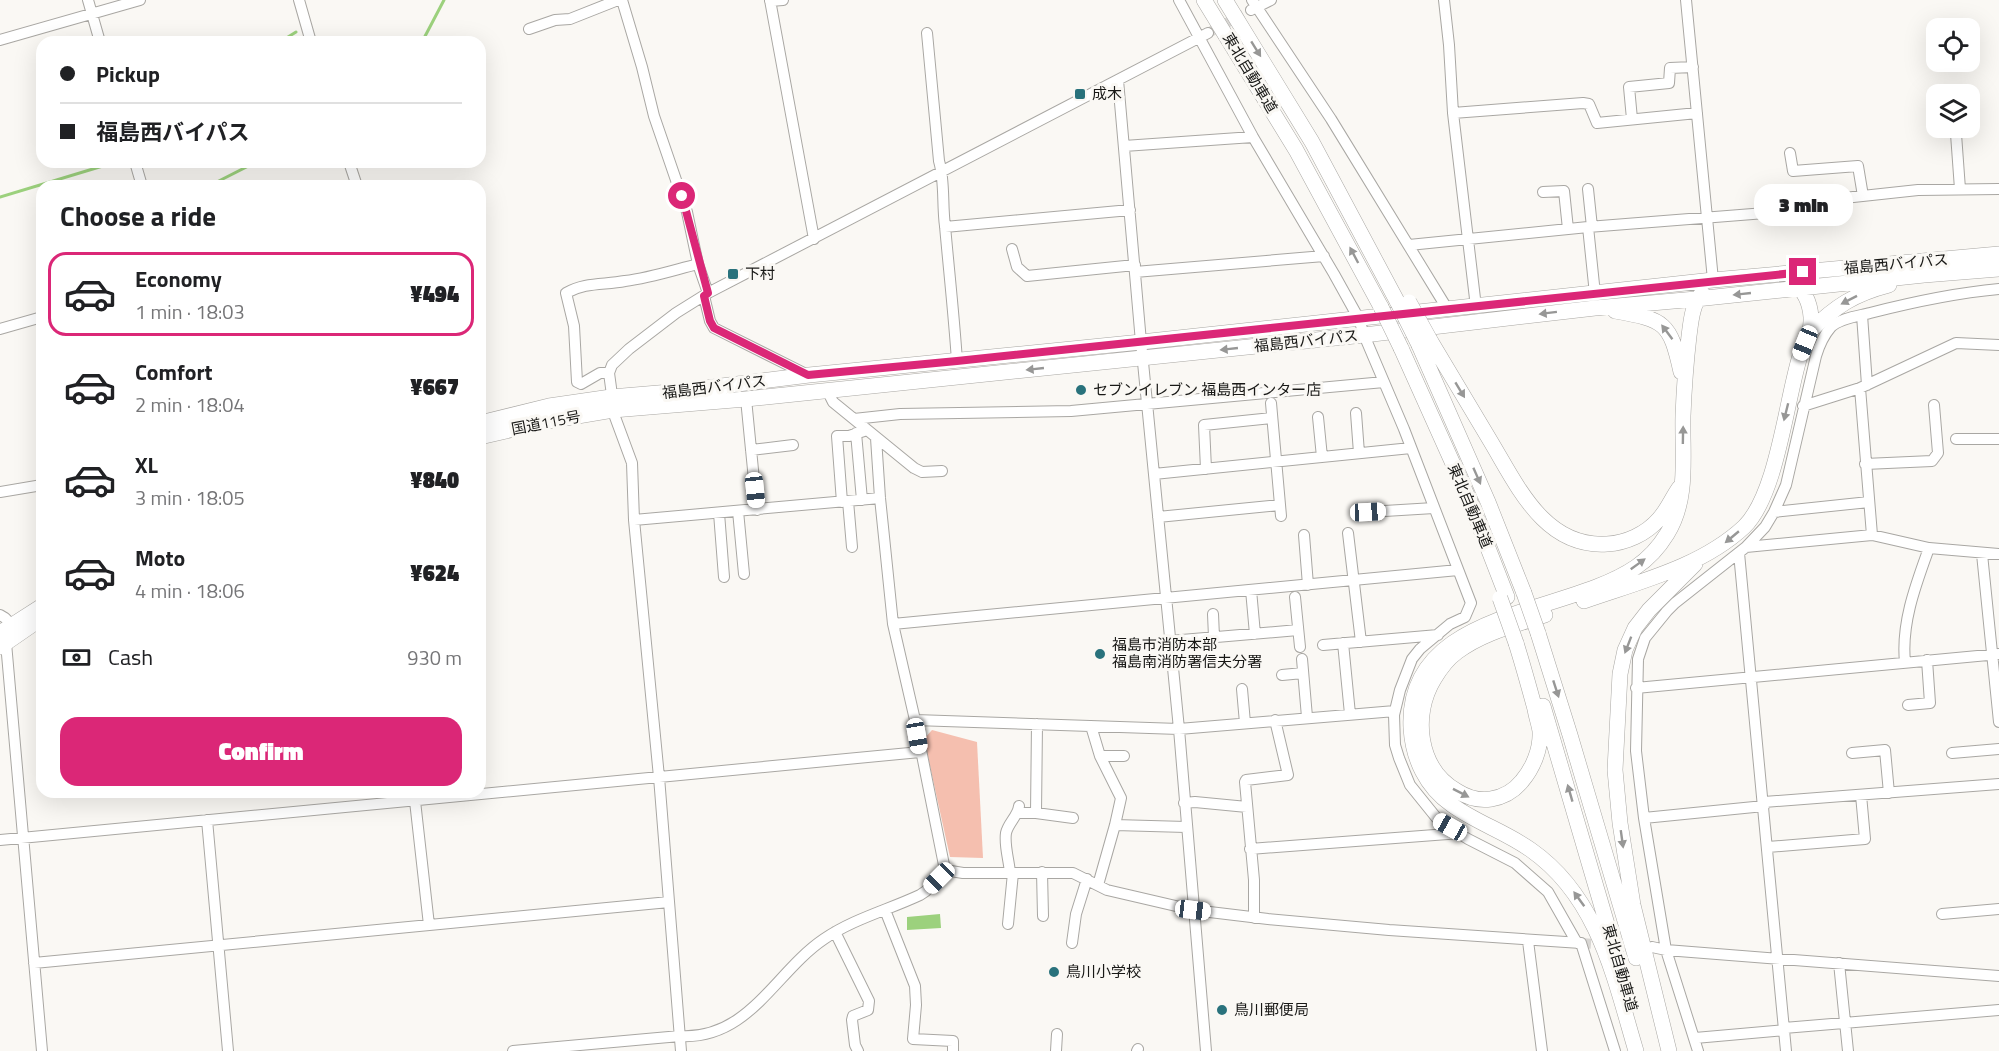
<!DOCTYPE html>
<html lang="en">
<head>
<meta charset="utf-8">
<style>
	:root { --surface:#fff; --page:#f6f6f6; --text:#202124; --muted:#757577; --line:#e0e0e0; --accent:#db2777 }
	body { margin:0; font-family:"Titillium Web","Noto Sans JP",sans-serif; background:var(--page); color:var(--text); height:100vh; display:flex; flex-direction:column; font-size:22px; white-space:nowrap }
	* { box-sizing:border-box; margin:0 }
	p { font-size:20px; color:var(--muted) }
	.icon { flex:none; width:33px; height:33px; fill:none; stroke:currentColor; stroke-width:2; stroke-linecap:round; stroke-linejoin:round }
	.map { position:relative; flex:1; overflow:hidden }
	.side { position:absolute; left:36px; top:180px; width:450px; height:618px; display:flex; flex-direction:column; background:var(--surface); border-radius:18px; box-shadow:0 6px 24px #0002 }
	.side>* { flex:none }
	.guide { position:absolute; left:36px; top:36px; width:450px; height:132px; border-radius:18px; box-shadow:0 6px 24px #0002; display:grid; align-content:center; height:132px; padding:0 24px; background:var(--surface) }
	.fabs { position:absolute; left:1926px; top:18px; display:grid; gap:12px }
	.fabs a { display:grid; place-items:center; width:54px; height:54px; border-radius:12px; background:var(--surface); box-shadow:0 6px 24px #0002; font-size:30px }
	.end { position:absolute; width:27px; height:27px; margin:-14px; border:8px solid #db2777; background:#fff; box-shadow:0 0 0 3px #fff }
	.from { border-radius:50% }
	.bubble { position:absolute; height:42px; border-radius:18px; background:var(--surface); box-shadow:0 6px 24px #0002; font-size:20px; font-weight:800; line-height:42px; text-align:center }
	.car { position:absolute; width:18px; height:36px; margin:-18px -9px; border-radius:8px; box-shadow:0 0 4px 2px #0007; background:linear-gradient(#fff 24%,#345 0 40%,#fff 0 76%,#345 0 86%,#fff 0) }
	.guide b { display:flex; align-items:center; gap:21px; height:57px; font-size:22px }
	.guide b+b { border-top:2px solid var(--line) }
	.guide i { width:15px; height:15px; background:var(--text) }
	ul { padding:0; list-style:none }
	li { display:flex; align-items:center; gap:18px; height:84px; margin:0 12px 9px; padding:0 12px; border:3px solid transparent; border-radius:18px }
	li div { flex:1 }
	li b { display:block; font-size:22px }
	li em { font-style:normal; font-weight:800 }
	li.on { border-color:var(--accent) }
	li>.icon { width:54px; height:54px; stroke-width:1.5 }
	h2 { padding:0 24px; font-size:27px; line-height:72px }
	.pay { display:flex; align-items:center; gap:15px; height:66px; padding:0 24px; font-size:22px }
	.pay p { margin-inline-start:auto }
	.action { display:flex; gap:12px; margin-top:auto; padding:12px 24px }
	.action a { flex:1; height:69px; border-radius:18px; background:var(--accent); color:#fff; font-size:24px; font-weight:800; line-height:69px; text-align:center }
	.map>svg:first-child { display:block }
</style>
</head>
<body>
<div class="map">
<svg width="1999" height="1051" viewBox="0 0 1999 1051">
	<rect width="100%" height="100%" fill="#faf8f4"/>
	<path fill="#f5bfaf" d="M 932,730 L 977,742 L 983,858 L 950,857 L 924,739 Z"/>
	<path fill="#9cd17d" d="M 940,914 L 941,928 L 907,930 L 907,917 Z"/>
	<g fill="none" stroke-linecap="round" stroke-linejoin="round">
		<path stroke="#9cd17d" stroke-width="3" d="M 280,42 L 296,32
			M 422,42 L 444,0
			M 209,186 L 256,162
			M 0,197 L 116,162"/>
		<path stroke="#d8d6d3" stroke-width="10" stroke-dasharray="10 5" stroke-linecap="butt" d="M 1208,33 L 1251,10
			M 1581,943 L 1637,947"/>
		<g stroke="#a9a7a3" stroke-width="12">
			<path id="minor" d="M 88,0 L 100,42
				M 299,0 L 311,42
				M 622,0 L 642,67 L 654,116 L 687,212 L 698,264 L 708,293
				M 770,0 L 814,239
				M 1179,0 L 1253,137 L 1334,274 L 1359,319 L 1364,335 L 1404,429 L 1471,603 L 1465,617 L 1450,624 L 1420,649 L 1412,659 L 1400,690 L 1394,715 L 1395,745 L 1399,758 L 1410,785 L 1439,821 L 1468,839 L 1515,863 L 1548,892 L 1577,943
				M 1252,0 L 1331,119 L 1448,310
				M 1444,0 L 1449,45 L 1453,113 L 1476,307
				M 1686,0 L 1713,280
				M 770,1 L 783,0
				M 1251,10 L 1271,0
				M 529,29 L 555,20 L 570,19 L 618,0
				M 927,33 L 939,161 C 945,181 942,205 945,226 C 949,271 954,316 957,361
				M 0,40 L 140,0
				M 1118,80 L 1141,342 L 1179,729 L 1206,1051
				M 1453,113 L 1583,103 L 1589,104 L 1597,123 L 1697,113
				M 1632,119 L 1629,87 L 1669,83 L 1670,68 L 1693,67
				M 1956,134 L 1960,189
				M 1124,146 L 1253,137
				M 1790,153 L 1793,171 L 1858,166 L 1863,196
				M 135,162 L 142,186
				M 349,162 L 357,186
				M 1588,189 L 1592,227
				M 1543,192 L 1564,191 L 1568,229
				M 945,227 L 1130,210
				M 1588,227 L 1595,294
				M 1409,245 L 1588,227 L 1778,212 L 1807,202 L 1918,190 L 1999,189
				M 1012,249 L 1017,267 L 1027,276 L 1135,265
				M 1135,272 L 1324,256
				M 704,296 L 710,321 L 714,328 L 808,375
				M 1862,315 L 1867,385
				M 0,329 L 42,317
				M 609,373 L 600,373 L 581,384 L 577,382 L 574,326 L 566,293 C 585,282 604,285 625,281 C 650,278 674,270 698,264
				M 1860,388 L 1872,535
				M 827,390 L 833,402 L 914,468 L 922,472 L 942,471
				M 746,399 L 757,510
				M 1271,403 L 1281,516
				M 1803,406 L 1860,388 L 1956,343 L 1999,345
				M 1356,413 L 1359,453
				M 1318,417 L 1322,457
				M 854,419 L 900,414 L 1071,411 L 1384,382
				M 856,433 L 862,500
				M 1956,439 L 1999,439
				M 751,450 L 793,445
				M 1865,464 L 1932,461 L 1938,453 L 1934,405
				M 1206,469 L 1204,425 L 1272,418
				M 1154,474 L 1411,448
				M 0,492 L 42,485
				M 848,501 L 852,547
				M 842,502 L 837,436 L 849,436 L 867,430
				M 738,511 L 744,574
				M 1368,512 L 1434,508
				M 1774,512 L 1869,502
				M 719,513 L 724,577
				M 1158,517 L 1280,505
				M 634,520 L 880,498
				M 1348,533 L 1361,642
				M 1304,535 L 1308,585
				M 1746,547 L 1872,535 L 1929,548 L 1999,554
				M 1739,553 L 1786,1051
				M 1982,554 L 1999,722
				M 1251,590 L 1255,634
				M 1295,597 L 1300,647
				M 1213,614 L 1214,637
				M 0,615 L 5,618 L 17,630
				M 893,624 L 1458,570
				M 1170,641 L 1298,630
				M 6,643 L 42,1051
				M 1343,643 L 1350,714
				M 1323,645 L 1438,635
				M 1302,659 L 1307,717
				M 1905,662 C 1901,623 1916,584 1929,548
				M 1282,675 L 1303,673
				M 1636,688 L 1999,654
				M 1242,689 L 1245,723
				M 1908,705 L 1930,703 L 1927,660
				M 915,720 L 1179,729 L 1395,711
				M 1091,726 L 1100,756 L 1121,798 L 1115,825 L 1098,885
				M 1852,753 L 1885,750 L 1889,793
				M 1952,753 L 1999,749
				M 1100,756 L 1124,756
				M 415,801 L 429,925
				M 1764,802 L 1999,784
				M 1184,803 L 1195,802 L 1247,807
				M 1018,813 L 1036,813 L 1073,818
				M 1036,813 L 1037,724
				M 1644,818 L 1764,806
				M 207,820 L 228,1051
				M 1115,825 L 1186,827
				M 0,840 L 920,752
				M 1768,847 L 1865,839 L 1861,795
				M 1250,849 L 1461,833
				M 945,870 L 963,873 L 1073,873 L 1107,890 L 1193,910 L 1268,919 L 1389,930 L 1581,943 L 1615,1051
				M 1042,872 L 1043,916
				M 1010,873 C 1009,860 1004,845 1006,833 C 1008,823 1018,816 1019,806
				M 885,910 L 915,986 L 916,1005 L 913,1039 L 953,1041 L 953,1051
				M 1942,914 L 1999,909
				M 1254,918 L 1254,880 L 1245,782 L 1246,780 L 1288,775 L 1275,720
				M 1008,924 L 1013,873
				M 835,932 L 869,1001 L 868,1010 L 853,1016 L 852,1020 L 855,1045 L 858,1051
				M 1528,941 L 1542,1051
				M 1072,943 L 1076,914 L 1087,879
				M 1652,947 L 1666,950 L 1999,976
				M 34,963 L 669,902
				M 1839,963 L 1848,1051
				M 1784,1028 L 1999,1010
				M 1695,1038 L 1785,1030
				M 513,1051 L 680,1036 C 749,1040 775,972 824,939 C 853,919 888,910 920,895 L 926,891 L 945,870 L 915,720 L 893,624 L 880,498 L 876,438
				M 681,1051 L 659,777 L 634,520 L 632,463 L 615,417 L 609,373 L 612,365 L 629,349 L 676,313 L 708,293 L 1208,33
				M 1056,1051 L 1057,1034
				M 1137,1051 L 1138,1049
				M 1698,1051 L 1666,950 L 1644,818 L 1636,751 L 1638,659 L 1645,638 L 1667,611 L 1675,603 L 1746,547 L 1765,527 L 1774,512 L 1786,485 L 1816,356 C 1819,346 1824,335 1831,327 C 1840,318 1859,316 1870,313 C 1913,302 1955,293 1999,289"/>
		</g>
		<g stroke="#a9a7a3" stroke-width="16">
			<path id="highway" d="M 1204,0 L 1296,150 L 1381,307
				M 1225,0 L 1312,142 L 1398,303
				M 1615,311 C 1665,320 1670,322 1681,372
				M 1810,331 C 1836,306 1854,294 1889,285
				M 1430,340 C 1450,374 1471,408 1491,442 C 1518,487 1545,548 1607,544 C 1626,543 1646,534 1659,519 C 1667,510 1672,498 1679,488
				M 1419,345 L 1488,502 L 1524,593
				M 1401,348 L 1471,504 L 1507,597
				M 480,423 L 549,406 L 611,397 L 682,391 L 809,375 L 1141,342 L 1713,280 L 1999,254
				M 480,437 L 548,421 L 613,410 L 746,399 L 1364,335 L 1595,308 L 1696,299 L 1924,275 L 1999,269
				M 1584,601 C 1638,582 1701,567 1744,527 C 1777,495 1786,401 1800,356 C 1805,342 1812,332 1811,317 C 1810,303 1804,290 1793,282
				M 0,633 L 42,606
				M 1538,633 L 1570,735 L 1636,958
				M 1516,643 C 1523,665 1529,687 1535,709 C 1536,716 1539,724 1540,731 C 1541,749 1533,768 1522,781 C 1514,791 1503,797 1491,799 C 1478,801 1468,798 1457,791 C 1418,769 1412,715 1434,679 C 1440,669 1447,659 1457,652 C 1482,633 1515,625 1545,615
				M 0,647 L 42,618
				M 1543,706 L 1619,965
				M 1636,1051 C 1614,977 1598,897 1531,850 C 1506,832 1477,823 1452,805 C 1426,787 1413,759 1411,728 C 1405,609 1565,616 1636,567 C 1648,559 1659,547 1667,534 C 1689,499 1682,456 1683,416 C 1684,390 1686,362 1689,336 C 1691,321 1692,305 1702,293
				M 1669,1051 L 1633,905 L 1620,823 L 1615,770 L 1620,674 L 1625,650 L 1635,628 L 1649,610 L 1695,564"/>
		</g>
		<use href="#minor" stroke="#fff" stroke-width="10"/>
		<use href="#highway" stroke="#fff" stroke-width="15"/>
		<g stroke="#a9a7a3" stroke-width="16" stroke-linecap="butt">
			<path id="highway-bridge" d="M 1409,302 L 1430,340
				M 1398,303 L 1419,345
				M 1381,307 L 1401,348
				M 1524,593 L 1538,633
				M 1500,598 L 1516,643"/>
		</g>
		<use href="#highway-bridge" stroke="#fff" stroke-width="15"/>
	</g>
	<defs><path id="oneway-solid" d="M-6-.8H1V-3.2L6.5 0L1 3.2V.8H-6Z" transform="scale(1.5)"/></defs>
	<g fill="#979796">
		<use href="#oneway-solid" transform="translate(1256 49) rotate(58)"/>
		<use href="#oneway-solid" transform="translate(1354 255) rotate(-118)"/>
		<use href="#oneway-solid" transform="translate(1742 294) rotate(174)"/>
		<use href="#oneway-solid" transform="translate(1849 300) rotate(153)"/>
		<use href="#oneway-solid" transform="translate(1548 313) rotate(173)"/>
		<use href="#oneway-solid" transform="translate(1667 332) rotate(-127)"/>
		<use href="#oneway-solid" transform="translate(1229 349) rotate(174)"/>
		<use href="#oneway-solid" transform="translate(1035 369) rotate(174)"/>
		<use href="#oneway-solid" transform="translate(1460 390) rotate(59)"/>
		<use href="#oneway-solid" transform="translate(1786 412) rotate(104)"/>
		<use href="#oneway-solid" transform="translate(1683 435) rotate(-89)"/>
		<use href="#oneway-solid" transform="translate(1477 476) rotate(66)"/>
		<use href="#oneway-solid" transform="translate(1732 537) rotate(140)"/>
		<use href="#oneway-solid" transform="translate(1638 564) rotate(-36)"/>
		<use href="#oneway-solid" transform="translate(1628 645) rotate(111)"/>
		<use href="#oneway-solid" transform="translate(1556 689) rotate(72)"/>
		<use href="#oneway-solid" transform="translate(1461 793) rotate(27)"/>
		<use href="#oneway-solid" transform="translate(1570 793) rotate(-106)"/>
		<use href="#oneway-solid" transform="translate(1622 839) rotate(82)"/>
		<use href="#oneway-solid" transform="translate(1579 899) rotate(-126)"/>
	</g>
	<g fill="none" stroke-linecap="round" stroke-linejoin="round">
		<path stroke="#db2777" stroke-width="8" d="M 682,196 L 708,293 L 704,296 L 710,321 L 714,328 L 808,375 L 957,361 L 1803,272"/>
	</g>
	<g fill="#29727c" stroke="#faf8f4" stroke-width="2">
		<rect x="1074" y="88" width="12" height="12" rx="3"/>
		<rect x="727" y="268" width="12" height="12" rx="3"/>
		<circle cx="1081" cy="390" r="6"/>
		<circle cx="1100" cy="654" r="6"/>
		<circle cx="1054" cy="972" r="6"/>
		<circle cx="1222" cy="1010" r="6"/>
	</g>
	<g text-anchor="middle" stroke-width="6" stroke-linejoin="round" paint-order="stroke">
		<g font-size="15" fill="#181816" stroke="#faf8f4">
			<text transform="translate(1250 73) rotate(59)" y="5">東北自動車道</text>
			<text transform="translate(1896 264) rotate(-5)" y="5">福島西バイパス</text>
			<text transform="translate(1306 341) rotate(-6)" y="5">福島西バイパス</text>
			<text transform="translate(714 387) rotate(-7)" y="5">福島西バイパス</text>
			<text transform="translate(546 423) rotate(-11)" y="5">国道115号</text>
			<text transform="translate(1470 506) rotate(67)" y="5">東北自動車道</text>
			<text transform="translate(1620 968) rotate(74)" y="5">東北自動車道</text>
		</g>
		<g font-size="15" fill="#181816" stroke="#faf8f4" text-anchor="start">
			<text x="1092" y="99">成木</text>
			<text x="745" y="279">下村</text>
			<text x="1093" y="395">セブンイレブン 福島西インター店</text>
			<text x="1112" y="650">福島市消防本部<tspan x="1112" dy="17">福島南消防署信夫分署</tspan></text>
			<text x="1066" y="977">鳥川小学校</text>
			<text x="1234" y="1015">鳥川郵便局</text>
		</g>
	</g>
</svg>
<div class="fabs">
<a><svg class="icon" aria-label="locate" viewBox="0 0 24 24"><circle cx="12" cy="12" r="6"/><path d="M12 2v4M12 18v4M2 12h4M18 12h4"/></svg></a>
<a><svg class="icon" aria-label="layers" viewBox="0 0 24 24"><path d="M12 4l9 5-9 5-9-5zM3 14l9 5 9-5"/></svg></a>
</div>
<i class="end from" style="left:682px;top:196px"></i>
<i class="end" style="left:1803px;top:272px"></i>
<div class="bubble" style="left:1754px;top:184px;width:99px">3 min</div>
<i class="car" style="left:1805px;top:343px;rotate:202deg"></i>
<i class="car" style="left:755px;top:490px;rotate:174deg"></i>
<i class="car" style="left:1368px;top:512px;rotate:87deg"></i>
<i class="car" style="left:917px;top:736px;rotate:170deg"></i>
<i class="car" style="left:1450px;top:827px;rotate:299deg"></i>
<i class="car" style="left:939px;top:878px;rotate:225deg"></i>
<i class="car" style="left:1193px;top:910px;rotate:97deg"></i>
<div class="guide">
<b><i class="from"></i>Pickup</b>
<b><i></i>福島西バイパス</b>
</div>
<section class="side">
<h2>Choose a ride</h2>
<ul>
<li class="on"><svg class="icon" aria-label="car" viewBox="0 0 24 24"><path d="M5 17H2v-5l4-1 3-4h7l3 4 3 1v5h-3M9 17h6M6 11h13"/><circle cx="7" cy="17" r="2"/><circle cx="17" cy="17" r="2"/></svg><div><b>Economy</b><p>1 min · 18:03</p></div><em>¥494</em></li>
<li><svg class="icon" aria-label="car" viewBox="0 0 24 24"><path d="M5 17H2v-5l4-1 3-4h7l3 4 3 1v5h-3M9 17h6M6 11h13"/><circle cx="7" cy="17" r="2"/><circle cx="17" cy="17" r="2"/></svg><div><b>Comfort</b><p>2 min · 18:04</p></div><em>¥667</em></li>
<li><svg class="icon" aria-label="car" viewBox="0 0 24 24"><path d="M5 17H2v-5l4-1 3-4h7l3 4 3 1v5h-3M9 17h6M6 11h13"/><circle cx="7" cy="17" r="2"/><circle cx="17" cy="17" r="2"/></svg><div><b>XL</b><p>3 min · 18:05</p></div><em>¥840</em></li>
<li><svg class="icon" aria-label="car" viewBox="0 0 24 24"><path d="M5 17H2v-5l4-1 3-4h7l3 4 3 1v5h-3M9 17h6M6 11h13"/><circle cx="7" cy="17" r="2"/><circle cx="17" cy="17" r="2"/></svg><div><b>Moto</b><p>4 min · 18:06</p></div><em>¥624</em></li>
</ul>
<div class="pay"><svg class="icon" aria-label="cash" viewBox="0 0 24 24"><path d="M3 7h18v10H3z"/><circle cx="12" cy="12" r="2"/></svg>Cash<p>930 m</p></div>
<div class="action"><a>Confirm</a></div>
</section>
</div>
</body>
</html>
